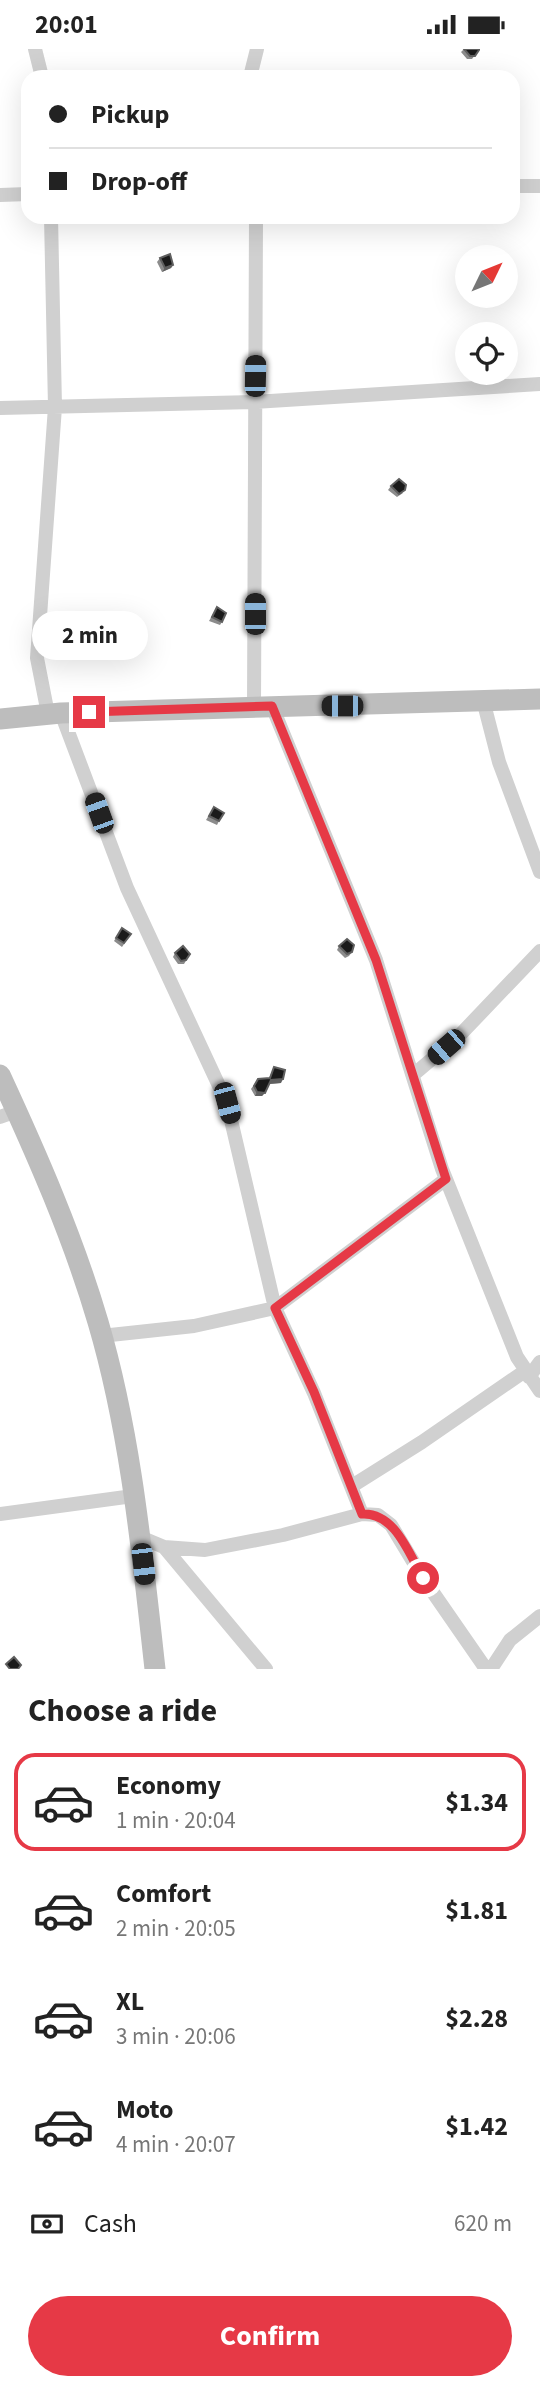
<!DOCTYPE html>
<html lang="en">
<head>
<meta charset="utf-8">
<style>
	:root { --surface:#fff; --page:#f2f2f2; --text:#222; --muted:#767676; --line:#e0e0e0; --accent:#e63946 }
	body { margin:0; font-family:"Source Sans 3",sans-serif; background:var(--page); color:var(--text); height:100vh; display:flex; flex-direction:column; font-size:26px; white-space:nowrap }
	* { box-sizing:border-box; margin:0 }
	p { font-size:23px; color:var(--muted) }
	.icon { flex:none; width:38px; height:38px; fill:none; stroke:currentColor; stroke-width:2; stroke-linecap:round; stroke-linejoin:round }
	.map { position:relative; height:1620px; overflow:hidden }
	.drawer { display:flex; flex-direction:column; background:var(--surface); flex:1 }
	.drawer>* { flex:none }
	.top-card { position:absolute; left:21px; top:21px; width:499px; height:154px; border-radius:21px; box-shadow:0 7px 28px #0002; display:grid; align-content:center; height:154px; padding:0 28px; background:var(--surface) }
	.needle { width:46px; rotate:47deg }
	.buttons { position:absolute; left:455px; top:196px; display:grid; gap:14px }
	.buttons a { display:grid; place-items:center; width:63px; height:63px; border-radius:50%; background:var(--surface); box-shadow:0 7px 28px #0002; font-size:35px }
	.end { position:absolute; width:32px; height:32px; margin:-16px; border:9px solid #e63946; background:#fff; box-shadow:0 0 0 4px #fff }
	.from { border-radius:50% }
	.bubble { position:absolute; height:49px; border-radius:24px; background:var(--surface); box-shadow:0 7px 28px #0002; font-size:23px; font-weight:700; line-height:49px; text-align:center }
	.car { position:absolute; width:21px; height:42px; margin:-21px -10px; border-radius:9px; box-shadow:0 0 5px 2px #0007; background:linear-gradient(#222 24%,#8ab4d8 0 40%,#222 0 76%,#8ab4d8 0 86%,#222 0) }
	.top-card b { display:flex; align-items:center; gap:24px; height:66px; font-size:26px }
	.top-card b+b { border-top:2px solid var(--line) }
	.top-card i { width:18px; height:18px; background:var(--text) }
	ul { padding:0; list-style:none }
	li { display:flex; align-items:center; gap:21px; height:98px; margin:0 14px 10px; padding:0 14px; border:4px solid transparent; border-radius:21px }
	li div { flex:1 }
	li b { display:block; font-size:26px }
	li em { font-style:normal; font-weight:700 }
	li.selected { border-color:var(--accent) }
	li>.icon { width:63px; height:63px; stroke-width:1.5 }
	h2 { padding:0 28px; font-size:32px; line-height:84px }
	.pay { display:flex; align-items:center; gap:18px; height:77px; padding:0 28px; font-size:26px }
	.pay p { margin-inline-start:auto }
	.action { display:flex; gap:14px; margin-top:auto; padding:14px 28px }
	.action a { flex:1; height:80px; border-radius:42px; background:var(--accent); color:#fff; font-size:28px; font-weight:700; line-height:80px; text-align:center }
	.status { display:flex; justify-content:space-between; align-items:center; height:49px; padding:0 35px; background:var(--surface); direction:ltr }
	.status svg { height:19px; fill:currentColor }
	.map>svg:first-child { display:block }
</style>
</head>
<body>
<div class="status"><b>20:01</b><svg viewBox="0 0 49 12"><path d="M0 12V9h3v3zM5 12V6h3v6zM10 12V3h3v9zM15 12V0h3v12zM26 1h20v11H26zM47 4h2v5h-2z"/></svg></div>
<div class="map">
<svg width="540" height="1620" viewBox="0 0 540 1620">
	<rect width="100%" height="100%" fill="#fff"/>
	<g fill="none" stroke-linecap="round" stroke-linejoin="round">
		<path stroke="#d0d0d0" stroke-width="14" d="M 35,0 L 42,28
			M 250,28 L 257,0
			M 513,137 L 540,137
			M 0,146 L 28,145
			M 0,359 L 254,353 L 540,335
			M 483,651 L 499,713 L 540,823
			M 272,657 L 376,911 L 442,1120 L 517,1308 L 540,1342
			M 254,658 L 256,168
			M 61,664 L 127,839 L 227,1054 L 275,1259 L 314,1344 L 362,1465
			M 48,665 L 37,609 L 55,358 L 51,168
			M 413,1026 L 458,988 L 540,902
			M 0,1068 L 17,1062
			M 101,1287 L 194,1277 L 275,1259 L 446,1130
			M 529,1328 L 540,1313
			M 352,1437 L 422,1393 L 525,1322
			M 0,1465 L 133,1447
			M 140,1488 L 164,1498 L 205,1501 L 283,1486 L 362,1465 L 378,1466 L 391,1476 L 423,1529 L 486,1620
			M 164,1498 L 266,1620
			M 491,1620 L 510,1591 L 540,1567"/>
		<path stroke="#bdbdbd" stroke-width="21" d="M 0,670 L 61,664 L 540,650
			M 0,1026 C 37,1106 73,1188 98,1273 C 131,1385 142,1504 155,1620"/>
	</g>
	<path fill="#8c8c8c" d="M 464,0 L 479,0 L 479,1 L 472,10 L 467,10 L 461,3 Z
		M 160,209 L 173,216 L 171,219 L 162,223 L 157,213 Z
		M 391,437 L 403,444 L 397,448 L 388,441 Z
		M 217,558 L 222,573 L 220,576 L 209,572 Z
		M 214,758 L 219,772 L 217,776 L 206,771 Z
		M 122,879 L 131,885 L 122,898 L 114,892 Z
		M 339,897 L 352,903 L 349,907 L 345,909 L 337,901 Z
		M 175,904 L 190,905 L 184,915 L 178,915 L 173,908 Z
		M 274,1018 L 281,1034 L 269,1035 L 262,1047 L 255,1047 L 251,1040 L 258,1030 L 269,1029 Z"/>
	<path fill="#5f5f5f" d="M 173,216 L 171,219 L 162,223 L 165,219 Z
		M 283,1030 L 281,1034 L 269,1035 L 271,1031 Z
		M 257,1043 L 265,1044 L 262,1047 L 255,1047 Z"/>
	<path fill="#1a1a1a" stroke="#5f5f5f" stroke-width="2" d="M 464,0 L 479,0 L 479,1 L 475,7 L 470,7 Z
		M 170,205 L 173,216 L 165,219 L 160,209 Z
		M 399,430 L 406,436 L 405,441 L 399,445 L 391,437 Z
		M 217,558 L 226,564 L 222,573 L 212,568 Z
		M 214,758 L 224,764 L 219,772 L 209,767 Z
		M 122,879 L 131,885 L 124,894 L 116,889 Z
		M 347,890 L 354,896 L 352,903 L 347,905 L 339,897 Z
		M 183,897 L 190,905 L 186,911 L 181,912 L 175,904 Z
		M 274,1018 L 285,1021 L 283,1030 L 271,1031 L 265,1044 L 257,1043 L 254,1037 L 258,1030 L 270,1029 Z
		M 14,1608 L 21,1616 L 18,1620 L 10,1620 L 6,1615 Z"/>
	<g fill="none" stroke-linecap="round" stroke-linejoin="round">
		<path stroke="#e63946" stroke-width="9" d="M 89,663 L 272,657 L 376,911 L 446,1130 L 275,1259 L 314,1343 L 362,1465 C 395,1463 409,1505 423,1529"/>
	</g>
</svg>
<div class="buttons">
<a><svg class="needle" viewBox="-14 -14 28 28"><path d="M0-13l5 13h-10z" fill="#e53935"/><path d="M0 13l5-13h-10z" fill="#767676"/></svg></a>
<a><svg class="icon" aria-label="locate" viewBox="0 0 24 24"><circle cx="12" cy="12" r="6"/><path d="M12 2v4M12 18v4M2 12h4M18 12h4"/></svg></a>
</div>
<i class="end from" style="left:423px;top:1529px"></i>
<i class="end" style="left:89px;top:663px"></i>
<div class="bubble" style="left:32px;top:562px;width:116px">2 min</div>
<i class="car" style="left:255px;top:327px;rotate:1deg"></i>
<i class="car" style="left:255px;top:565px;rotate:0deg"></i>
<i class="car" style="left:342px;top:657px;rotate:270deg"></i>
<i class="car" style="left:99px;top:764px;rotate:340deg"></i>
<i class="car" style="left:446px;top:998px;rotate:229deg"></i>
<i class="car" style="left:227px;top:1054px;rotate:165deg"></i>
<i class="car" style="left:143px;top:1515px;rotate:173deg"></i>
<div class="top-card">
<b><i class="from"></i>Pickup</b>
<b><i></i>Drop-off</b>
</div>
</div>
<section class="drawer">
<h2>Choose a ride</h2>
<ul>
<li class="selected"><svg class="icon" aria-label="car" viewBox="0 0 24 24"><path d="M5 17H2v-5l4-1 3-4h7l3 4 3 1v5h-3M9 17h6M6 11h13"/><circle cx="7" cy="17" r="2"/><circle cx="17" cy="17" r="2"/></svg><div><b>Economy</b><p>1 min · 20:04</p></div><em>$1.34</em></li>
<li><svg class="icon" aria-label="car" viewBox="0 0 24 24"><path d="M5 17H2v-5l4-1 3-4h7l3 4 3 1v5h-3M9 17h6M6 11h13"/><circle cx="7" cy="17" r="2"/><circle cx="17" cy="17" r="2"/></svg><div><b>Comfort</b><p>2 min · 20:05</p></div><em>$1.81</em></li>
<li><svg class="icon" aria-label="car" viewBox="0 0 24 24"><path d="M5 17H2v-5l4-1 3-4h7l3 4 3 1v5h-3M9 17h6M6 11h13"/><circle cx="7" cy="17" r="2"/><circle cx="17" cy="17" r="2"/></svg><div><b>XL</b><p>3 min · 20:06</p></div><em>$2.28</em></li>
<li><svg class="icon" aria-label="car" viewBox="0 0 24 24"><path d="M5 17H2v-5l4-1 3-4h7l3 4 3 1v5h-3M9 17h6M6 11h13"/><circle cx="7" cy="17" r="2"/><circle cx="17" cy="17" r="2"/></svg><div><b>Moto</b><p>4 min · 20:07</p></div><em>$1.42</em></li>
</ul>
<div class="pay"><svg class="icon" aria-label="cash" viewBox="0 0 24 24"><path d="M3 7h18v10H3z"/><circle cx="12" cy="12" r="2"/></svg>Cash<p>620 m</p></div>
<div class="action"><a>Confirm</a></div>
</section>
</body>
</html>
